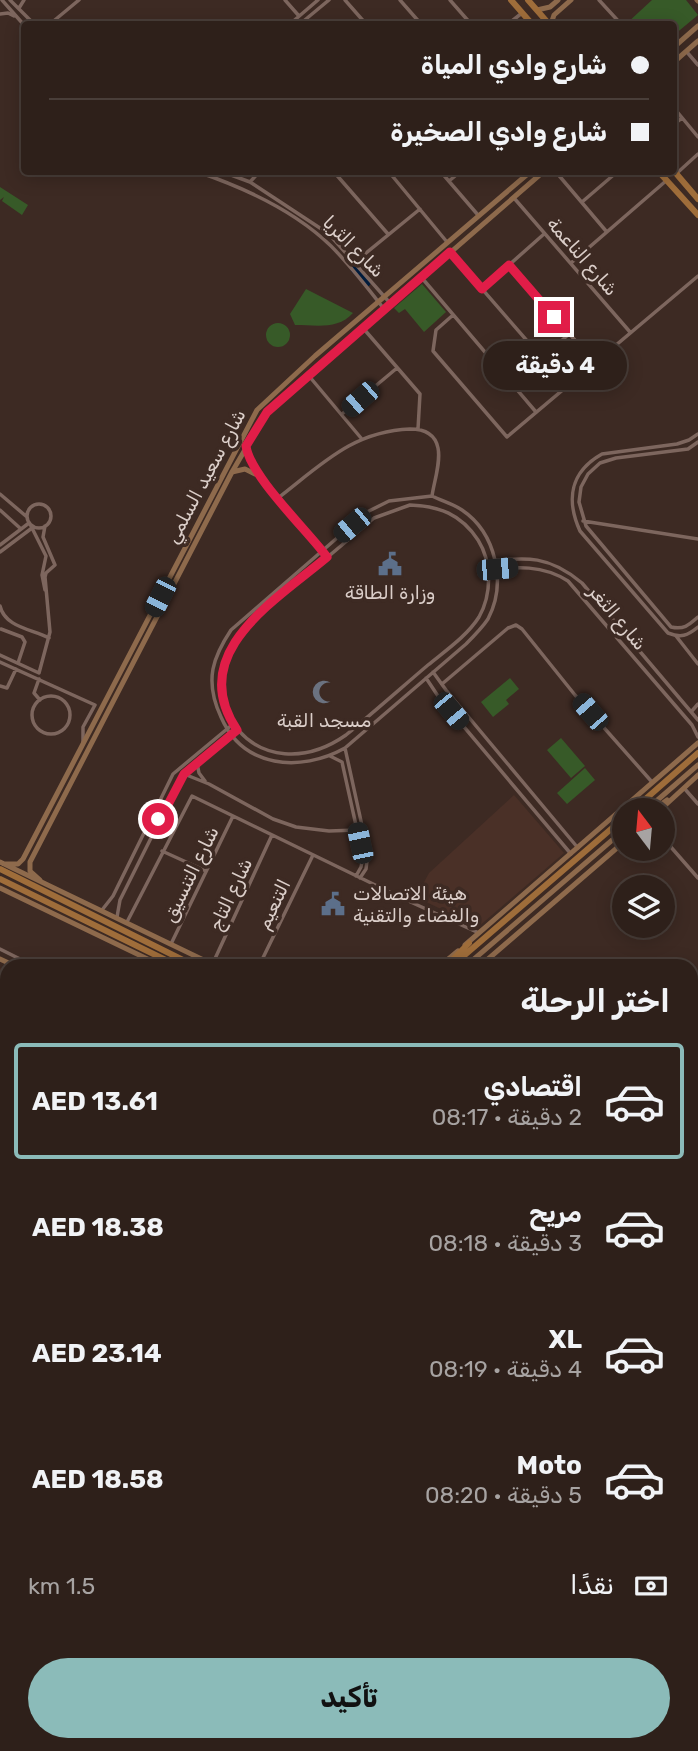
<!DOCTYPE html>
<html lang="ar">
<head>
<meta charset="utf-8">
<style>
	:root { --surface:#2e201a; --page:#3a2d27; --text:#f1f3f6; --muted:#a7a3a2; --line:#493e39; --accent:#8bbbb9 }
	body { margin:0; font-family:Rubik,"Noto Naskh Arabic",sans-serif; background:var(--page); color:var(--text); direction:rtl; height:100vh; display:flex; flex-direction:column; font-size:26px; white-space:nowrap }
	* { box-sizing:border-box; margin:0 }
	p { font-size:23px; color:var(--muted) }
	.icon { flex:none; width:38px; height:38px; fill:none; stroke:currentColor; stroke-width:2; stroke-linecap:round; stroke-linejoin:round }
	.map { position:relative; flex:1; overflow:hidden; direction:ltr }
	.drawer { position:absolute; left:0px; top:959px; width:698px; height:793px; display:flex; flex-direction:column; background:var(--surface); border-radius:21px 21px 0 0; box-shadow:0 4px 18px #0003,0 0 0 2px var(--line); direction:rtl }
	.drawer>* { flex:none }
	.guide { position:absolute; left:21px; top:21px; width:656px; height:154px; border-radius:7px; box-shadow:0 4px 18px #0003,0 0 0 2px var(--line); direction:rtl; display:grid; align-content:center; height:154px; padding:0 28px; background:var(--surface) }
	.needle { width:46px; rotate:344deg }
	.controls { position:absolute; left:612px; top:798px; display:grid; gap:14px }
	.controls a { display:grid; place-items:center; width:63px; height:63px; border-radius:50%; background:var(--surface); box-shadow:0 4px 18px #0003,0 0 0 2px var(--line); font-size:35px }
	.end { position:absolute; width:32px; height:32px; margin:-16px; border:9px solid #e11d48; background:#fff; box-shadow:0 0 0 4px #fff }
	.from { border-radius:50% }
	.bubble { position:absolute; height:49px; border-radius:24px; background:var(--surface); box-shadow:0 4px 18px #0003,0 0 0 2px var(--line); font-size:23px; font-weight:700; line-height:49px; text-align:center; direction:rtl }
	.car { position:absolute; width:21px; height:42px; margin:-21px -10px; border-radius:9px; box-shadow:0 0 5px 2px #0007; background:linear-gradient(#222 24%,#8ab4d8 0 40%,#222 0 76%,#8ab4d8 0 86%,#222 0) }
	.guide b { display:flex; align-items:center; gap:24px; height:66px; font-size:26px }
	.guide b+b { border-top:2px solid var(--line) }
	.guide i { width:18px; height:18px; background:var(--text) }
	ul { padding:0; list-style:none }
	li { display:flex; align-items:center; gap:21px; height:116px; margin:0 14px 10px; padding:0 14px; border:4px solid transparent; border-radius:7px }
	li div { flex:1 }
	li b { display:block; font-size:26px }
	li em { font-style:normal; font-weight:700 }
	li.current { border-color:var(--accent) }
	li>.icon { width:63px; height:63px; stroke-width:1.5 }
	h2 { padding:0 28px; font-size:32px; line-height:84px }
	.pay { display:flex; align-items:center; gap:18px; height:77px; padding:0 28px; font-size:26px }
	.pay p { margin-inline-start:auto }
	.primary-button { display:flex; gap:14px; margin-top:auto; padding:14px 28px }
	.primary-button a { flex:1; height:80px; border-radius:42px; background:var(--accent); color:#111; font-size:28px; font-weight:700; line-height:80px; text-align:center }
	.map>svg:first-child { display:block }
</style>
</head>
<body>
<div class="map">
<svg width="698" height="1751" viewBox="0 0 698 1751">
	<rect width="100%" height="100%" fill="#3d2a23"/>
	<path fill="#4a3027" d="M 514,795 L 564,853 L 478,927 L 416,897 L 429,873 Z
		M 0,968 L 7,971 L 7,1745 L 691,1745 L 691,1231 L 698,1234 L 698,1751 L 0,1751 Z"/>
	<path fill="#375a28" d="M 652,0 L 686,0 L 698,15 L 674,35 L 674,24 L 626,24 Z
		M 0,187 L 28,205 L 22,215 L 2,201 L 4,197 L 0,200 Z
		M 422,284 L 446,312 L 424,332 L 405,309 L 399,313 L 394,308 Z
		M 306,289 L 353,313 C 338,330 316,325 295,325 L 290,314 Z
		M266 335a12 12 0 1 1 24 0a12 12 0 1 1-24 0Z
		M 510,678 L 519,689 L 506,700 L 509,704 L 493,717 L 481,702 Z
		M 561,738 L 585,766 L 571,778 L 547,750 Z
		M 585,768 L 595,780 L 567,804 L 557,793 Z
		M 7,1501 L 7,1564 L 0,1566 L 0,1503 Z"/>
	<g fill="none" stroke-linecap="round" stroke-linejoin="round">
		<path stroke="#001b3c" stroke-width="7" d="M 354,269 L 367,283"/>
		<path stroke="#7d665e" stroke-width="3.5" d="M 2,0 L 24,25
			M 10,0 L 34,24
			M 285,0 L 299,16
			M 345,0 L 366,24
			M 400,0 L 421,24
			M 450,0 L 471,24
			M 599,0 L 621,24
			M 19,8 L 24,0
			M 0,14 L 8,13 L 14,16
			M 50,24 L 79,0
			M 290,24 L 318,0
			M 300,24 L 329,0
			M 508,24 L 522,13
			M 686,51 L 698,65
			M 674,108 L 698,137
			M 674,124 L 682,118
			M 198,172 C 245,188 295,211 331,246 C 350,265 367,287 384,309
			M 223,172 L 250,182 L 329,234 L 390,303
			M 334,172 L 388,234
			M 389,172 L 447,242
			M 441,172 L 478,215
			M 556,172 L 606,231
			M 676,174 L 698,154
			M 449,181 L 460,172
			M 250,182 L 259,172
			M 514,198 L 630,332
			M 582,202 L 617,172
			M 450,252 L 542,358
			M 355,262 L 420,209
			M 571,263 L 667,180
			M 509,265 L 595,363
			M 422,278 L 536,412
			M 483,288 L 544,234
			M 453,315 L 436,330 L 433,351 L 507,437 L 698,276
			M 363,328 L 420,394 L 418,429
			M 309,376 L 361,438
			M 513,384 L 569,334
			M 342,414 L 397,368
			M 698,434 L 689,440 L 677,444 L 602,454 C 570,472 566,500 580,531 L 668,633 C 681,638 687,636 698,627
			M 698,442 L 688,449 L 616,458 L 600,463 L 588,474 L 581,487 L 579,502 L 586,526 L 671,627 C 684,630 689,625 698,617
			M 0,494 L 27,517
			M 432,496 C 442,501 453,504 462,510 C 496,533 507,583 488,619 C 482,628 474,636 466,644 L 345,748 C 300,773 243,768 221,717 C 214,702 210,685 213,669 C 216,654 223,642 231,630 L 367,512 L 389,501 Z
			M 278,498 C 321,465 353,431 410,429 C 423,429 435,433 438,448 C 441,462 434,482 432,496
			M27 516a12 12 0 1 1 24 0a12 12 0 1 1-24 0Z
			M 410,505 C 439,506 461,514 478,540 C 492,562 492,594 479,617 C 467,636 445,651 428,665 C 401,688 374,712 346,735 C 260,795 179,700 247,625 L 374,518 Z
			M 0,510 L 21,529
			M 583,521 L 698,539
			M 30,524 L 46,556 L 42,575 L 45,590
			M 0,545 L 29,523
			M 0,552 L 32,528
			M 486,562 C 527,556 550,556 582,583 L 698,720
			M 488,571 C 516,566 543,565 568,581 L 692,725 L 698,737
			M 0,606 C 5,627 31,629 49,638
			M 1,629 L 22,637 L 25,642 L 18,663
			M 676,636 L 698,664
			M 0,655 L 39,673 L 50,632 L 45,577 L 46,573 L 55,565 L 43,537 L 45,526
			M 0,662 L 95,705 L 83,727 L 83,743
			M 433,672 L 446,690 L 578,848
			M 426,678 L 438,696 L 571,854
			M 39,679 L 34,693 L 40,700
			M 442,684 L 508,628 L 516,625 L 522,629 L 575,695 L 652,782
			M 0,686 L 7,688 L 16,669
			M32 715a19 19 0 1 1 38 0a19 19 0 1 1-38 0Z
			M 691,712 L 698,704
			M 345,748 L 368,853 L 366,869 L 360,878
			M 330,756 L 342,762 L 363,857 L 361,867 L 356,876
			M 197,763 L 199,773 L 205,781
			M 184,774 L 209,784 L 273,819 L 296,827 L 329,831 L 357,830
			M 684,788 L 698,804
			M 663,838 L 698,878
			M 162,851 L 206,871
			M 102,910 L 113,896 L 173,774 L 233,724
			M 117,917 L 120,900 L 180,780 L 184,774 L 237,730
			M 127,922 L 192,796 L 404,899 L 479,933
			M 171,944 L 233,816
			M 0,949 L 34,966
			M 213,963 L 272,835
			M 259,966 L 313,855"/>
		<path stroke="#8e6a4c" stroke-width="5" d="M 697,0 L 698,1
			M 537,10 L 550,7 L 558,0
			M 551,24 L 554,15 L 571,0
			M 674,47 L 698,26
			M 674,62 L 698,41
			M 246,446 C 250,476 306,530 327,557
			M 232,472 L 245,469 L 255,474
			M 646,810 L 698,765
			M 653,810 L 667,800
			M 660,810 L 698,775
			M 0,862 L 216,966
			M 4,864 L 18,864 L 23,859 L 257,410 L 315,356 L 530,172
			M 40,880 L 30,871 L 30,862 L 232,472 L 267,412 L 543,172
			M 0,888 L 162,966
			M 465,945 L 698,743
			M 0,959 L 15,966
			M 440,966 L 458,951
			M 466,966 L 625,829
			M 480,966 L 625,841
			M 0,1139 L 7,1143
			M 0,1150 L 7,1154
			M 691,1167 L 698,1153
			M 698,1176 L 692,1190 L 698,1198
			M 691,1224 L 698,1227
			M 0,1308 L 7,1305
			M 0,1361 L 7,1359
			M 0,1373 L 7,1372
			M 370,1745 L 378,1751
			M 390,1745 L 398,1751"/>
		<path stroke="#9f6d3a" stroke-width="6" d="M 511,0 L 532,24
			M 528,0 L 549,24
			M 674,171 L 698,199
			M 659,172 L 698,215
			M 633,810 L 698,753
			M 0,869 L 195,966
			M 0,879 L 178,966
			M 446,966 L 469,943
			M 452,966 L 625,817
			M 691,1205 L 698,1209
			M 691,1215 L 698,1218"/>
	</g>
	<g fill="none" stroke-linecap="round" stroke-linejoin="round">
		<path stroke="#e11d48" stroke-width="9" d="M 158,819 L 161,818 L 184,774 L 237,730 C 185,653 276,600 327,557 C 307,530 250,476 246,446 L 267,412 L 450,252 L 482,289 L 509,265 L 554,317"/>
	</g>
	<defs>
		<g id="civic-bare" transform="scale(1.89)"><path d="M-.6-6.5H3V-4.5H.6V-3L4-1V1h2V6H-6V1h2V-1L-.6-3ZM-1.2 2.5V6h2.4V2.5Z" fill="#5c6f8a" stroke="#3d2a23" stroke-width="2.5" paint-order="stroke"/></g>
		<g id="mosque-bare" transform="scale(1.89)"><path d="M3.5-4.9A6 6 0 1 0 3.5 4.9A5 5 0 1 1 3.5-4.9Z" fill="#6b7280" stroke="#3d2a23" stroke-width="2.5" paint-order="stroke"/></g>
	</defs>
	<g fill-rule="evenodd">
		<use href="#civic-bare" x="390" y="564"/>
		<use href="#mosque-bare" x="324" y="692"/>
		<use href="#civic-bare" x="333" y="904"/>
	</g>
	<g text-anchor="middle" stroke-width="7" stroke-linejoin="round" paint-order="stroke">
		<g font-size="19" fill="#dbcec9" stroke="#3d2a23">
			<text transform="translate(354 246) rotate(45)" y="7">شارع الثريا</text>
			<text transform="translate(583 256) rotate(49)" y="7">شارع الناعمة</text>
			<text transform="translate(205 476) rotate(-62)" y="7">شارع سعيد السلمي</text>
			<text transform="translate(618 617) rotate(50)" y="7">شارع الثغر</text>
			<text transform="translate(190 874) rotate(-64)" y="7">شارع التنسيق</text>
			<text transform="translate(230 894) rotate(-65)" y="7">شارع التاج</text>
			<text transform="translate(273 904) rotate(-64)" y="7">التنعيم</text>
		</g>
		<g font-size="19" fill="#dbcec9" stroke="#3d2a23">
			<text x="390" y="599">وزارة الطاقة</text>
			<text x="324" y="727">مسجد القبة</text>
			<text x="353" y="900" text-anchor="start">هيئة الاتصالات<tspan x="353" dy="22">والفضاء والتقنية</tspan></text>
		</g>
	</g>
</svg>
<div class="controls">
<a><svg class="needle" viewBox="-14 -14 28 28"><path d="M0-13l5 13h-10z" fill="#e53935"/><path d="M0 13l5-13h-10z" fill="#a7a3a2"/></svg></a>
<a><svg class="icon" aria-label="layers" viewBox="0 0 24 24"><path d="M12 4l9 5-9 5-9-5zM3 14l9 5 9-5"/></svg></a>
</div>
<i class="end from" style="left:158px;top:819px"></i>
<i class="end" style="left:554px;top:317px"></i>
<div class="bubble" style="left:483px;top:341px;width:144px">4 دقيقة</div>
<i class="car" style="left:360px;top:399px;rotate:229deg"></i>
<i class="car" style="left:352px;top:525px;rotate:230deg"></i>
<i class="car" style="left:497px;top:569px;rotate:85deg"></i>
<i class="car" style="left:160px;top:597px;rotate:207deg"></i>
<i class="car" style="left:451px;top:711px;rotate:140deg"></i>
<i class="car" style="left:590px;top:712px;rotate:319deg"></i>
<i class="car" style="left:360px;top:843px;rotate:348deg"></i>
<div class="guide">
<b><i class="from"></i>شارع وادي المياة</b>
<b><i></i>شارع وادي الصخيرة</b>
</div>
<section class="drawer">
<h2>اختر الرحلة</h2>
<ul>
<li class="current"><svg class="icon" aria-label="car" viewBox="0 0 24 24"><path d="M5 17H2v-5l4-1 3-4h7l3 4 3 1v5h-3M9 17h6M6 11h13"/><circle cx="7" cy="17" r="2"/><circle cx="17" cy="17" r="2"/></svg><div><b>اقتصادي</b><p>2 دقيقة · 08:17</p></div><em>AED 13.61</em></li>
<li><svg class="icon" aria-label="car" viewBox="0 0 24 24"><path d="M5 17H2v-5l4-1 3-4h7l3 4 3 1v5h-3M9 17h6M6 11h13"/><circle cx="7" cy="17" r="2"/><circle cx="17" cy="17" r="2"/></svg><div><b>مريح</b><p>3 دقيقة · 08:18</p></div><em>AED 18.38</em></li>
<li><svg class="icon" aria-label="car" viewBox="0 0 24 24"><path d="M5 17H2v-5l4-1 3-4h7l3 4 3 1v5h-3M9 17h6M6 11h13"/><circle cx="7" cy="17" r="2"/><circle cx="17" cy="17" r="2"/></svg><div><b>XL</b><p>4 دقيقة · 08:19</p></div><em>AED 23.14</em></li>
<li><svg class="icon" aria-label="car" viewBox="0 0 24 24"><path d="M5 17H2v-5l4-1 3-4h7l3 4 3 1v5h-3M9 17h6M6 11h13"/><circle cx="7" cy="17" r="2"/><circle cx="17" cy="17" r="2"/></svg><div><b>Moto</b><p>5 دقيقة · 08:20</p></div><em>AED 18.58</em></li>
</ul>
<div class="pay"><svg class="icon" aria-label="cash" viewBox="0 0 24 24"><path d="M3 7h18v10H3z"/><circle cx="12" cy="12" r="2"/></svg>نقدًا<p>1.5 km</p></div>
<div class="primary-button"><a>تأكيد</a></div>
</section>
</div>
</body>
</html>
